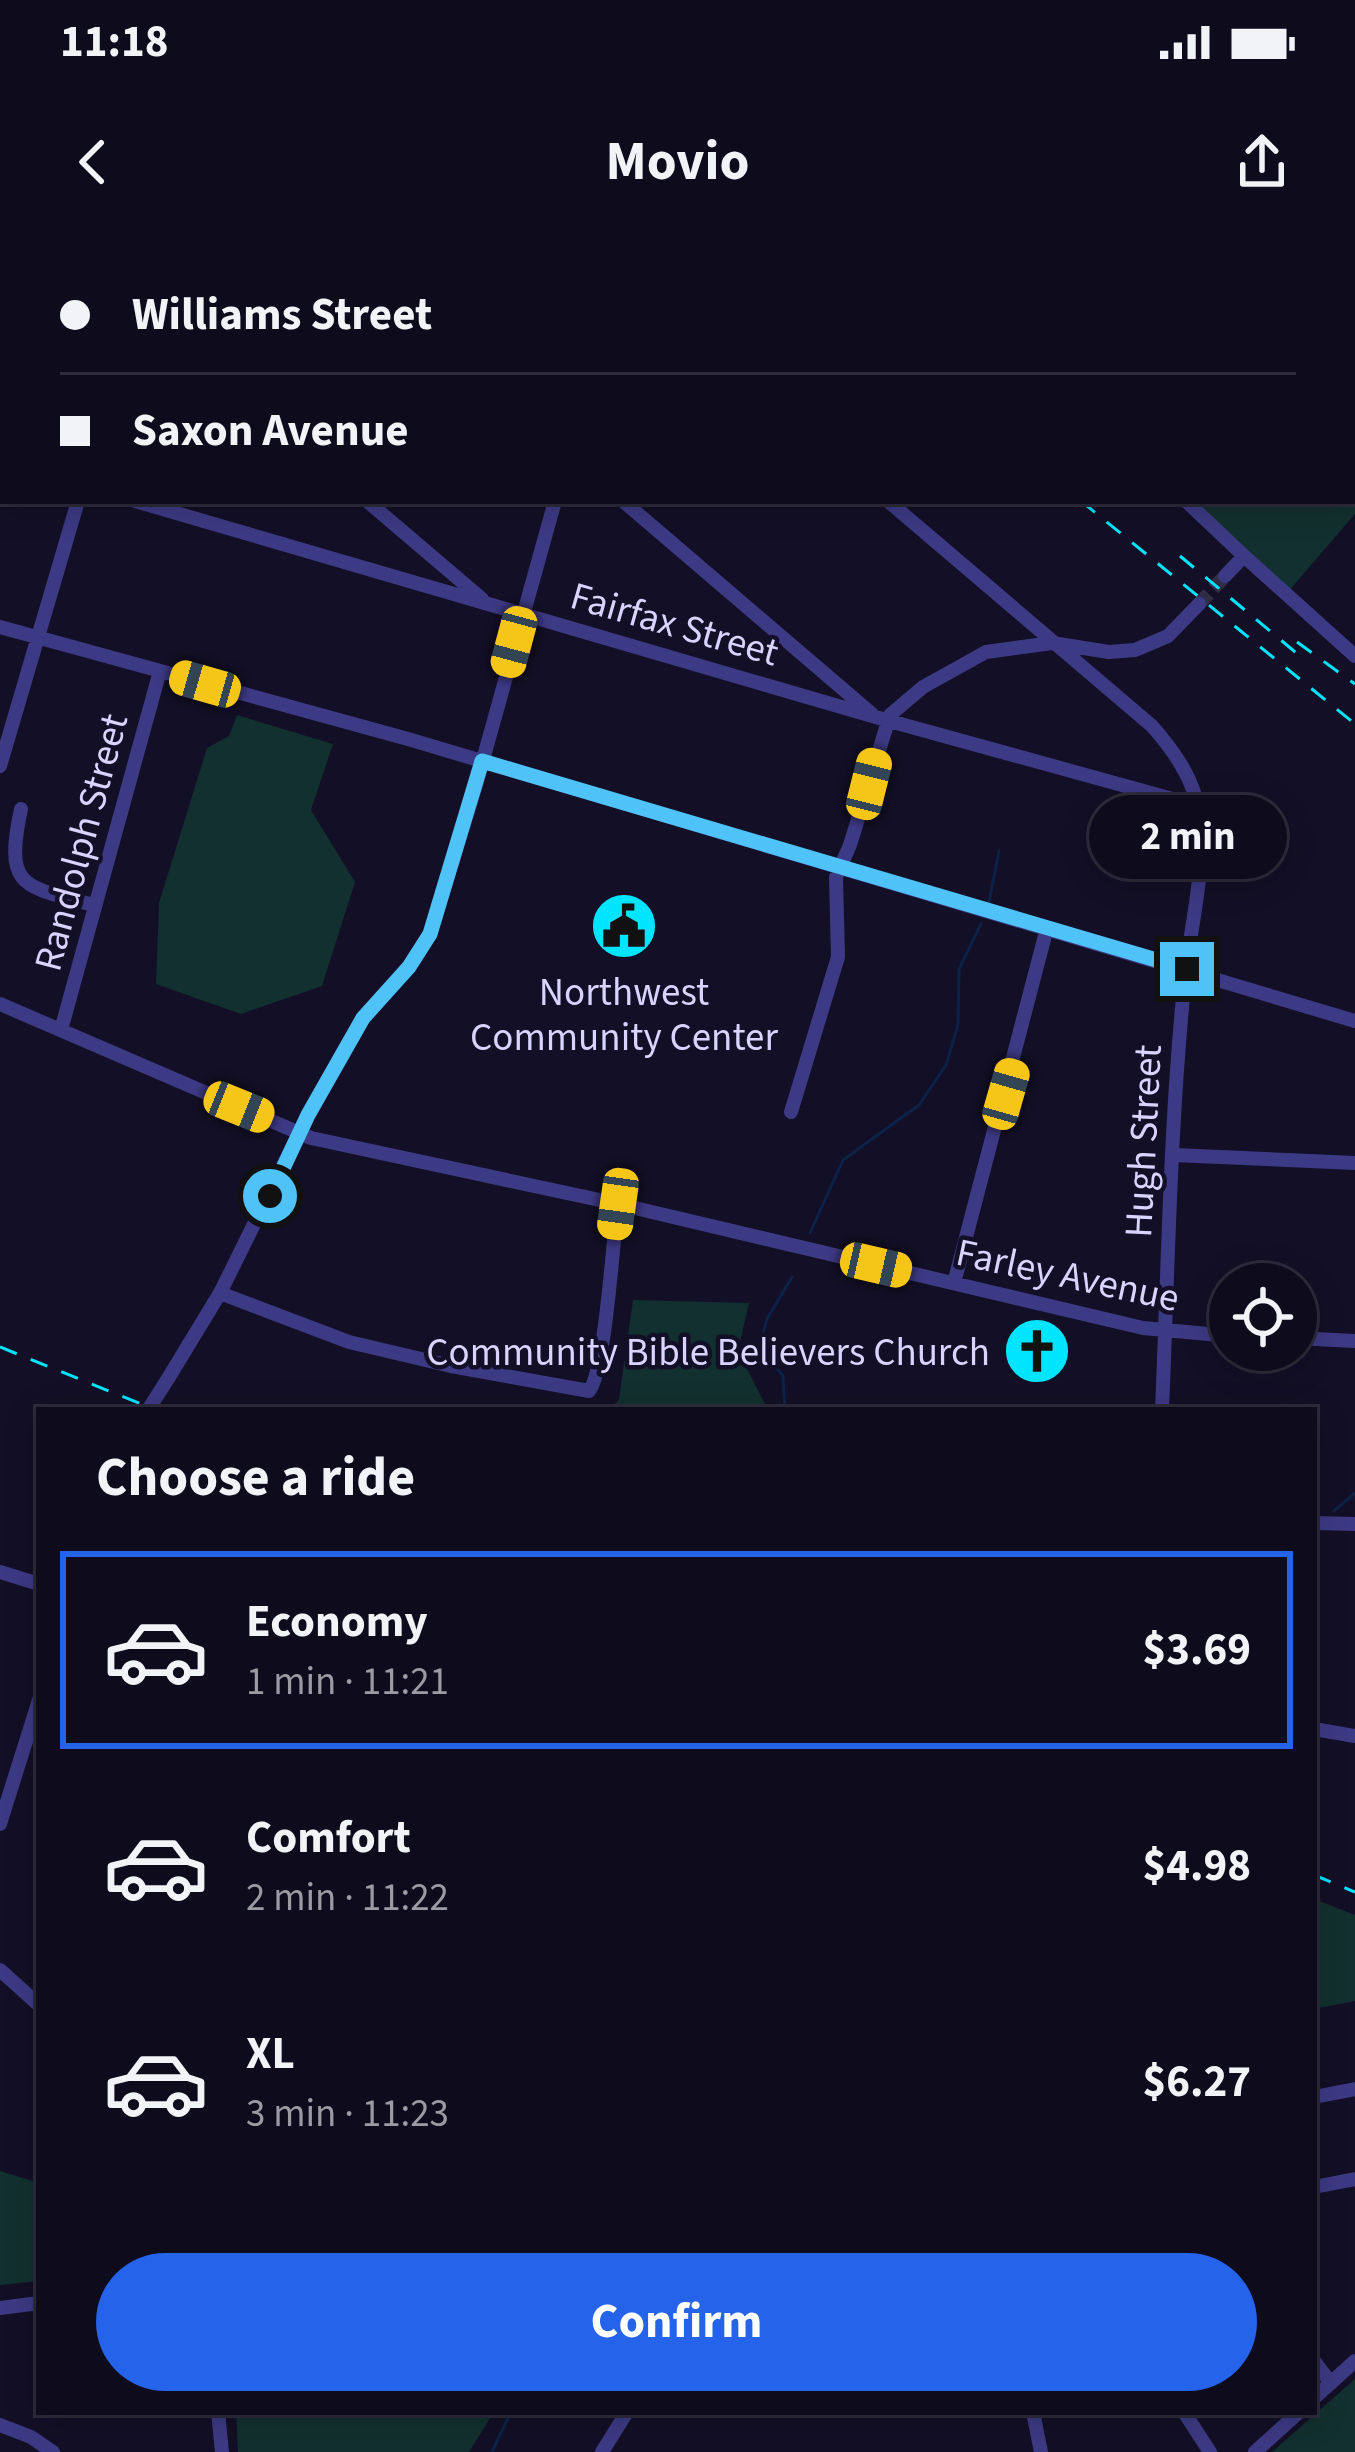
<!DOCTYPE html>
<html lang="en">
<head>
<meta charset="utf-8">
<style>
	:root { --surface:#0e0b1c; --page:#1c1929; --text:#f1f3f6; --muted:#9b9ba3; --line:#2e2b3b; --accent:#2563eb }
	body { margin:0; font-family:"Source Sans 3",sans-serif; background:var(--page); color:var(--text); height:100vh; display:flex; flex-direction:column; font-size:45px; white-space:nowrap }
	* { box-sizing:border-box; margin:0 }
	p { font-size:39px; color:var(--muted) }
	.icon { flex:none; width:66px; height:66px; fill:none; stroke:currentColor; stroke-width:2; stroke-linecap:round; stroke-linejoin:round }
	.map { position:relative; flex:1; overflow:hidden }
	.sheet { position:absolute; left:36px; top:1167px; width:1281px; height:1008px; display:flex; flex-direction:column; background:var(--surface); border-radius:0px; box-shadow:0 6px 30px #0003,0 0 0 3px var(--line) }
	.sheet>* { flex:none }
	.banner { position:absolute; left:0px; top:0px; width:1356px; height:264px; box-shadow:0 6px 30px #0003,0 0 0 3px var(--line); display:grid; align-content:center; height:264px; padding:0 60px; background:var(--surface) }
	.tools { position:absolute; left:1209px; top:1023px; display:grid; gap:24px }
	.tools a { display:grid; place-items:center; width:108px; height:108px; border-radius:50%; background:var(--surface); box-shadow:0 6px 30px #0003,0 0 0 3px var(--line); font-size:60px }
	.end { position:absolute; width:54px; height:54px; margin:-27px; border:15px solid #4fc3f7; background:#111; box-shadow:0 0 0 6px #111 }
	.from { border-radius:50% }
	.bubble { position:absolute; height:84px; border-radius:42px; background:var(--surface); box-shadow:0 6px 30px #0003,0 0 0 3px var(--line); font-size:39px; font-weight:700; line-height:84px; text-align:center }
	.car { position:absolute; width:36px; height:72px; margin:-36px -18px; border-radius:15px; box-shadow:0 0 9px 3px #0007; background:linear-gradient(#f5c518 24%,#345 0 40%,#f5c518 0 76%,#345 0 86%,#f5c518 0) }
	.banner b { display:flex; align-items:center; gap:42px; height:114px; font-size:45px }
	.banner b+b { border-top:3px solid var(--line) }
	.banner i { width:30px; height:30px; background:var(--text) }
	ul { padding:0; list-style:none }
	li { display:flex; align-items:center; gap:36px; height:198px; margin:0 24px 18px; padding:0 36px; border:6px solid transparent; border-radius:0px }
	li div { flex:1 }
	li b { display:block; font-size:45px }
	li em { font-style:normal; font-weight:700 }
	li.active { border-color:var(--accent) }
	li>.icon { width:108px; height:108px; stroke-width:1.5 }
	h2 { padding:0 60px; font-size:54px; line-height:144px }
	.primary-button { display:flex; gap:24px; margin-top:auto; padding:24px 60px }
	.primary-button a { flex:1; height:138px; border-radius:72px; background:var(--accent); color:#fff; font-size:48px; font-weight:700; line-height:138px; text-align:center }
	.status { display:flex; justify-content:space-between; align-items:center; height:84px; padding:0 60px; background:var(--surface); direction:ltr }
	.status svg { height:33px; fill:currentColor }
	header { display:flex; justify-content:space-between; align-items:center; height:156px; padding:0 60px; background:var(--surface); font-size:54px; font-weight:700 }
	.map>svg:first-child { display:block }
</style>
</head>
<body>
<div class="status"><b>11:18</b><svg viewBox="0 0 49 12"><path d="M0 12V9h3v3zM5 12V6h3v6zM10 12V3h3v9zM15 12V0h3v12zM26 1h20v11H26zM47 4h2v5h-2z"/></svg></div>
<header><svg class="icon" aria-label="back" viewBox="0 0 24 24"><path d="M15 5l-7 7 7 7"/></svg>Movio<svg class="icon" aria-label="share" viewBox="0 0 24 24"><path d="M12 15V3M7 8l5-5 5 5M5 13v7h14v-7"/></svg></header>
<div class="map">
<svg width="1355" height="2212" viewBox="0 0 1355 2212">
	<rect width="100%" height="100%" fill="#130f26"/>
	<path fill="#12302f" d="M 934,0 L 1355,0 L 1355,274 L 1287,353 L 1189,261 L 1353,261 L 1353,3 Z
		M 237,475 L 333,504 L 311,570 L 355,642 L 322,746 L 241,774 L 156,744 L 159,663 L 207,508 L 229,496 Z
		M 633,1060 L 749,1063 L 738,1111 L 768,1170 L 610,1170 L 619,1159 Z
		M 1314,1659 L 1355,1675 L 1355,1761 L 1314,1769 Z
		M 0,1931 L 39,1943 L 39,2041 L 0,2045 Z
		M 1355,2139 L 1355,2212 L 1272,2212 Z
		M 236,2172 L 494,2172 L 469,2212 L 238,2212 Z"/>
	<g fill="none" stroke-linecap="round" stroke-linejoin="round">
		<path stroke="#0c2248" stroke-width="3" d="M 989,662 L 999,611
			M 810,993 L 843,920 L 919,865 L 946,825 L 958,785 L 959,729 L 981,684
			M 785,1170 L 783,1136 L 762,1110 L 762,1097 L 767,1079 L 792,1037
			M 1334,1271 L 1355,1253
			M 492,2212 L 511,2172"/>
		<path stroke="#312d47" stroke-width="14" stroke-dasharray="14 7" stroke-linecap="butt" d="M 1199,364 L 1225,336"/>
		<path stroke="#3d3a85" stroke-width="14" d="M 311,0 L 315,3
			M 572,0 L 576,3
			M 155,3 L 156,0
			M 425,3 L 427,0
			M 1353,60 L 1355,58
			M 135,261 L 886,480 L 1198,566
			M 367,261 L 482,359
			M 623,261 L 872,474
			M 888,261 L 1152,486 C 1174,511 1194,539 1199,573 C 1207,631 1189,690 1184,747 C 1170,887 1168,1029 1162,1170
			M 1186,261 L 1244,316
			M 1225,336 L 1244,316 L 1355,416
			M 0,387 L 408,499 L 1355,781
			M 0,526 L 78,261
			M 21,569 C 4,649 23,646 93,665
			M 0,764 L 311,898 L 618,964 L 1143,1088 L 1230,1096
			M 61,790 L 160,431
			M 791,872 L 838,717 L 836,637 L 850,605 L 890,475 L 923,447 L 986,412 L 1052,403 L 1109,412 L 1135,410 L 1168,396 L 1199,364
			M 1174,915 L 1355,923
			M 954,1043 L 1047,688
			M 220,1053 L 349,1102 L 451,1126 L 589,1151 C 605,1133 613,998 618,964
			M 1296,1098 L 1355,1101
			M 169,1137 L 220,1053 L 308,875 L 363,779 L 409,726 L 430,694 L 476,545 L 555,261
			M 1314,1283 L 1355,1284
			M 0,1332 L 39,1344
			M 1314,1489 L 1355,1496
			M 0,1584 L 39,1460
			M 0,1730 L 39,1765
			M 1314,1857 L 1355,1849
			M 1314,1947 L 1355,1939
			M 0,2068 L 39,2063
			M 1314,2121 L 1331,2143
			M 1314,2158 L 1355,2121
			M 218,2172 L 222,2212
			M 1033,2172 L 1041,2212
			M 1184,2172 L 1210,2212
			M 0,2185 L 31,2197 L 53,2212
			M 602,2212 L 627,2172
			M 1255,2212 L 1299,2172"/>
		<path stroke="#00e5ff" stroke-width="3" stroke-dasharray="18 15" stroke-linecap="butt" d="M 787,0 L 790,3
			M 1081,261 L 1355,484
			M 1180,316 L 1306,421
			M 1297,402 L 1355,444
			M 0,1107 L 156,1170
			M 1314,1635 L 1355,1652"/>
		<path stroke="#3d3a85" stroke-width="14" d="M 148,1170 L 169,1137"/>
	</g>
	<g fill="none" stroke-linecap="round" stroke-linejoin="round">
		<path stroke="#4fc3f7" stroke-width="15" d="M 270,956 L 308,875 L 363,778 L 409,727 L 430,694 L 482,521 L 1187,729"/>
	</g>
	<defs>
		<g id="civic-disc" transform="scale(3.45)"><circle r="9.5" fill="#00e5ff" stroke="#130f26"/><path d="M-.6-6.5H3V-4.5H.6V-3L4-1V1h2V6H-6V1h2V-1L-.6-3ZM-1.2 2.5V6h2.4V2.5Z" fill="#111"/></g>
		<g id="church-disc" transform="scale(3.45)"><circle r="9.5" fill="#00e5ff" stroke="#130f26"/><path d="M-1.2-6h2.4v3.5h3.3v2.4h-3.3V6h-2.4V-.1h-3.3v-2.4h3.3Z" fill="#111"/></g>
	</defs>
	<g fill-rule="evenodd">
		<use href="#civic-disc" x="624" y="686"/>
		<use href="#church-disc" x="1037" y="1111"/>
	</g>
	<g text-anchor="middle" stroke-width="9" stroke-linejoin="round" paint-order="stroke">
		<g font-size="39" fill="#d9d4ff" stroke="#130f26">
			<text transform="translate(675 383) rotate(16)" y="14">Fairfax Street</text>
			<text transform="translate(80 602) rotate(-75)" y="14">Randolph Street</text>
			<text transform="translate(1142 901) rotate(-87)" y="14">Hugh Street</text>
			<text transform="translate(1068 1034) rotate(12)" y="14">Farley Avenue</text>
		</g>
		<g font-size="39" fill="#d9d4ff" stroke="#130f26">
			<text x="624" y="765">Northwest<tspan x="624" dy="45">Community Center</tspan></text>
			<text x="990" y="1125" text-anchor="end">Community Bible Believers Church</text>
		</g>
	</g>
</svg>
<div class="tools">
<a><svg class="icon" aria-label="locate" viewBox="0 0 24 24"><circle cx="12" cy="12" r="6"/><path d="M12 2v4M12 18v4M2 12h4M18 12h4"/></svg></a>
</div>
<i class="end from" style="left:270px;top:956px"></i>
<i class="end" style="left:1187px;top:729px"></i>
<div class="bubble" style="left:1089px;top:555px;width:198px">2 min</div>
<i class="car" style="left:514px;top:402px;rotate:195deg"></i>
<i class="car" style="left:205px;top:444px;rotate:286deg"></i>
<i class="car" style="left:869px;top:544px;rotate:14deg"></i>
<i class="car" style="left:1006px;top:854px;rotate:16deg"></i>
<i class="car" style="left:239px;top:867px;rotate:112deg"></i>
<i class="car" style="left:618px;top:964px;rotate:188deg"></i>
<i class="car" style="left:876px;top:1025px;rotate:103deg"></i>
<div class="banner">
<b><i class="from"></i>Williams Street</b>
<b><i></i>Saxon Avenue</b>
</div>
<section class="sheet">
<h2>Choose a ride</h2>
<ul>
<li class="active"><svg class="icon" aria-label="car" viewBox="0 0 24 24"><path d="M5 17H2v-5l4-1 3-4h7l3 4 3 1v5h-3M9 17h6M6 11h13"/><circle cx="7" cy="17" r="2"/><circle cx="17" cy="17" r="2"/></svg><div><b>Economy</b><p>1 min · 11:21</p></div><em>$3.69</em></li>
<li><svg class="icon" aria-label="car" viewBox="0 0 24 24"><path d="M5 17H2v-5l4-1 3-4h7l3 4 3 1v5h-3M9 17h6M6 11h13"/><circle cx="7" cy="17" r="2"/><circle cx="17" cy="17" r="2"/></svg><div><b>Comfort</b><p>2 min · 11:22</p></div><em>$4.98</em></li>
<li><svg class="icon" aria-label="car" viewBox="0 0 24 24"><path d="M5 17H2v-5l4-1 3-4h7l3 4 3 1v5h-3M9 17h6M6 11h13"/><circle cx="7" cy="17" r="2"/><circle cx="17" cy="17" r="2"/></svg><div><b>XL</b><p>3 min · 11:23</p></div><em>$6.27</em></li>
</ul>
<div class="primary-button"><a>Confirm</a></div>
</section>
</div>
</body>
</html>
